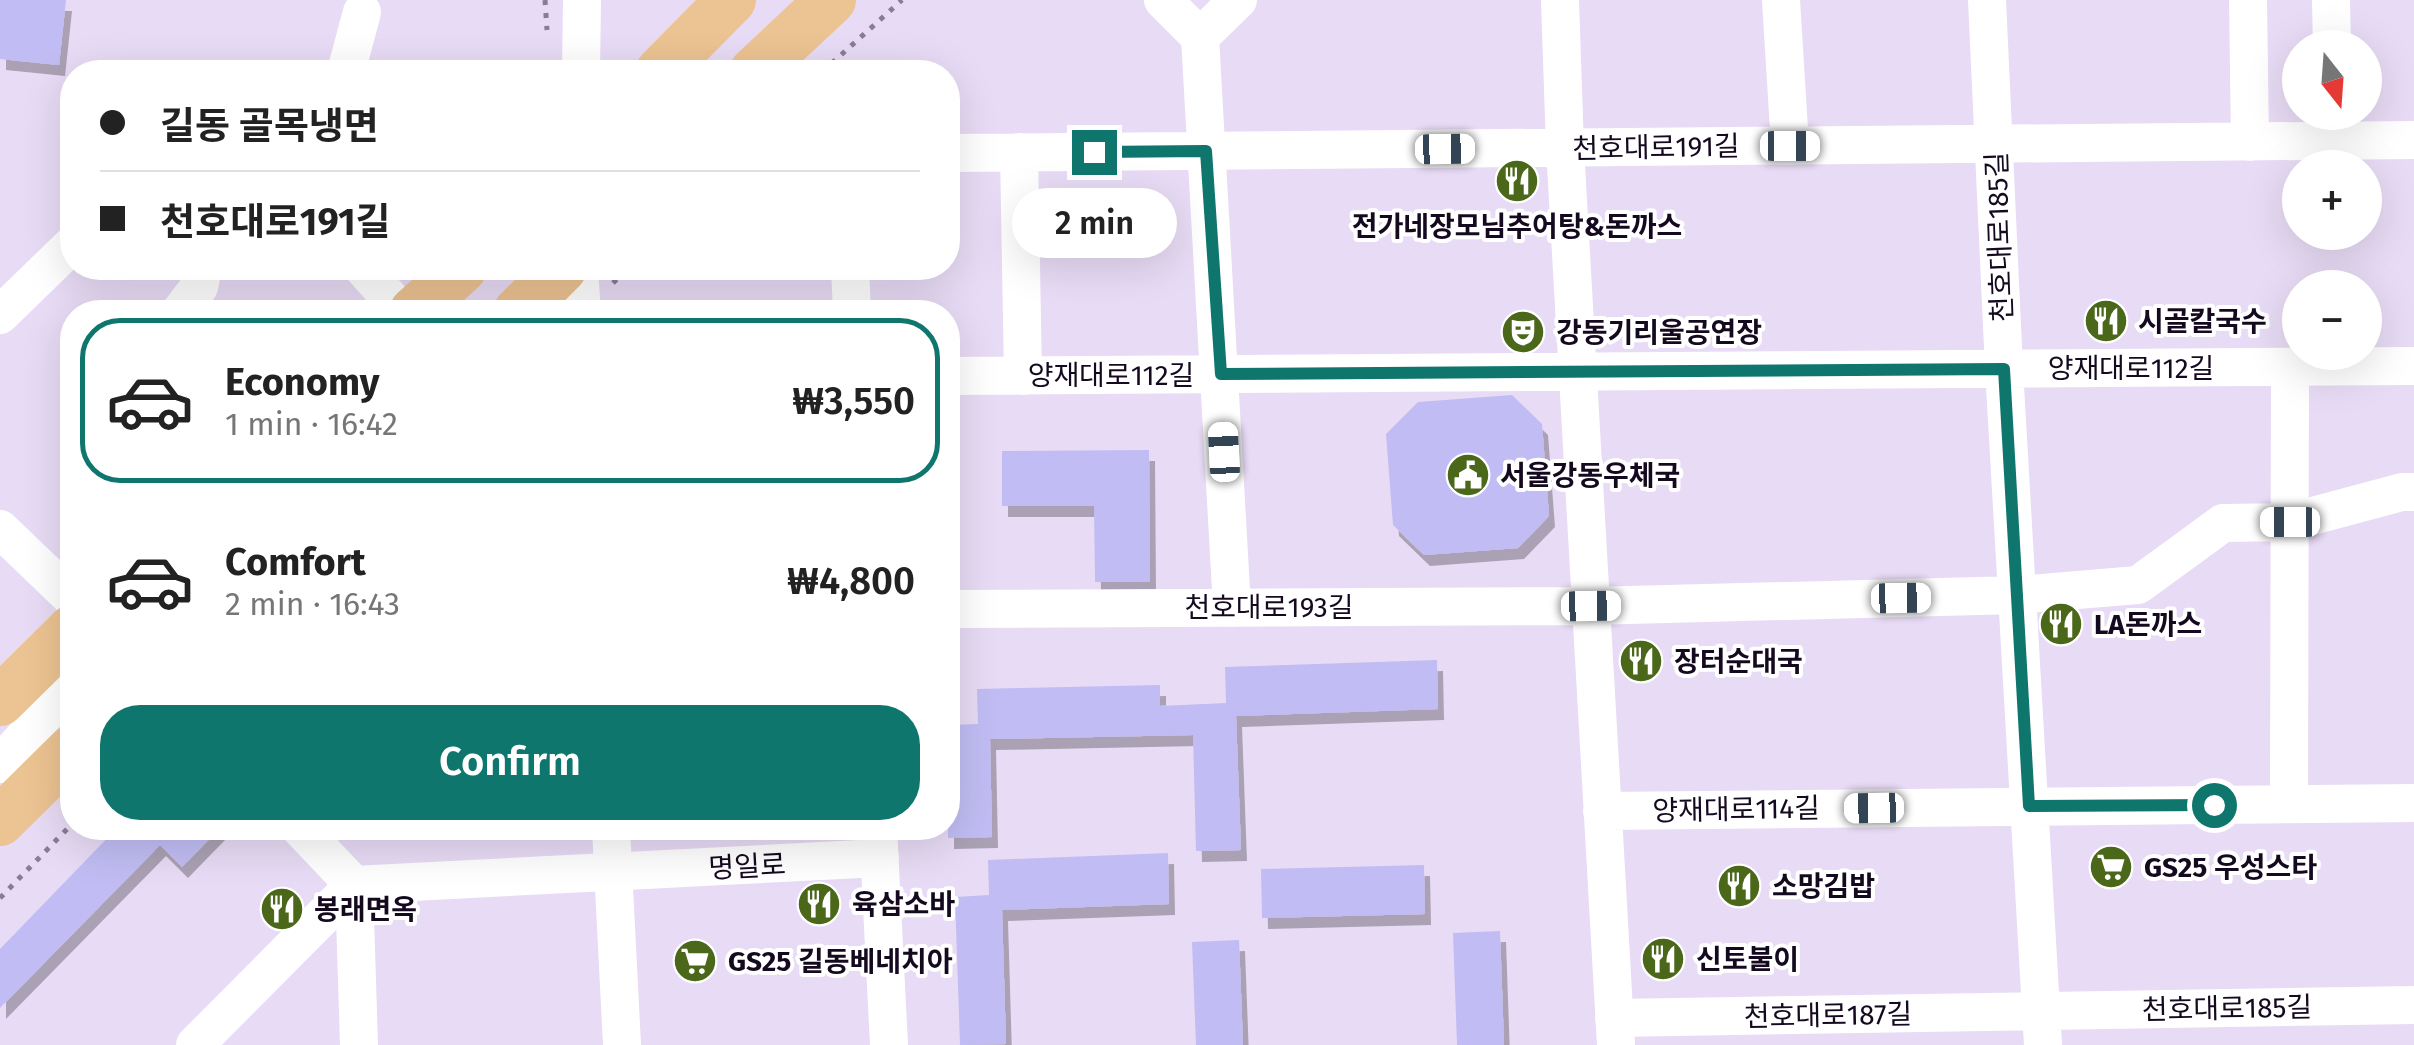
<!DOCTYPE html>
<html lang="en">
<head>
<meta charset="utf-8">
<style>
	:root { --surface:#fff; --page:#f6f6f6; --text:#222; --muted:#767676; --line:#e0e0e0; --accent:#0f766e }
	body { margin:0; font-family:"Fira Sans","Noto Sans KR",sans-serif; background:var(--page); color:var(--text); height:100vh; display:flex; flex-direction:column; font-size:38px; white-space:nowrap }
	* { box-sizing:border-box; margin:0 }
	p { font-size:32px; color:var(--muted) }
	.icon { flex:none; width:55px; height:55px; fill:none; stroke:currentColor; stroke-width:2; stroke-linecap:round; stroke-linejoin:round }
	.map { position:relative; flex:1; overflow:hidden }
	.sheet { position:absolute; left:60px; top:300px; width:900px; height:540px; display:flex; flex-direction:column; background:var(--surface); border-radius:40px; box-shadow:0 10px 40px #0002 }
	.sheet>* { flex:none }
	.banner { position:absolute; left:60px; top:60px; width:900px; height:220px; border-radius:40px; box-shadow:0 10px 40px #0002; display:grid; align-content:center; height:220px; padding:0 40px; background:var(--surface) }
	.needle { width:65px; rotate:163deg }
	.tools { position:absolute; left:2282px; top:30px; display:grid; gap:20px }
	.tools a { display:grid; place-items:center; width:100px; height:100px; border-radius:50%; background:var(--surface); box-shadow:0 10px 40px #0002; font-size:50px }
	.end { position:absolute; width:45px; height:45px; margin:-22px; border:12px solid #0f766e; background:#fff; box-shadow:0 0 0 5px #fff }
	.from { border-radius:50% }
	.bubble { position:absolute; height:70px; border-radius:35px; background:var(--surface); box-shadow:0 10px 40px #0002; font-size:32px; font-weight:600; line-height:70px; text-align:center }
	.car { position:absolute; width:30px; height:60px; margin:-30px -15px; border-radius:12px; box-shadow:0 0 8px 2px #0007; background:linear-gradient(#fff 24%,#345 0 40%,#fff 0 76%,#345 0 86%,#fff 0) }
	.banner b { display:flex; align-items:center; gap:35px; height:95px; font-size:38px }
	.banner b+b { border-top:2px solid var(--line) }
	.banner i { width:25px; height:25px; background:var(--text) }
	ul { padding:18px 0 0; list-style:none }
	li { display:flex; align-items:center; gap:30px; height:165px; margin:0 20px 15px; padding:0 20px; border:5px solid transparent; border-radius:40px }
	li div { flex:1 }
	li b { display:block; font-size:38px }
	li em { font-style:normal; font-weight:600 }
	li.on { border-color:var(--accent) }
	li>.icon { width:90px; height:90px; stroke-width:1.5 }
	.button { display:flex; gap:20px; margin-top:auto; padding:20px 40px }
	.button a { flex:1; height:115px; border-radius:40px; background:var(--accent); color:#fff; font-size:40px; font-weight:600; line-height:115px; text-align:center }
	.map>svg:first-child { display:block }
</style>
</head>
<body>
<div class="map">
<svg width="2414" height="1045" viewBox="0 0 2414 1045">
	<defs>
		<filter id="shadow"><feDropShadow dx="6" dy="11" stdDeviation="0" flood-color="#0004"/></filter>
	</defs>
	<rect width="100%" height="100%" fill="#e8dbf5"/>
	<path fill="#c1bdf4" filter="url(#shadow)" d="M 0,0 L 66,0 L 59,65 L 0,59 Z
		M 1512,395 L 1542,424 L 1549,516 L 1518,548 L 1424,555 L 1393,525 L 1386,434 L 1418,402 Z
		M 1149,450 L 1150,582 L 1095,582 L 1094,506 L 1002,506 L 1002,451 Z
		M 1437,660 L 1438,709 L 1236,716 L 1241,850 L 1196,851 L 1193,735 L 990,739 L 992,837 L 948,838 L 948,725 L 978,724 L 977,689 L 1160,685 L 1160,706 L 1226,703 L 1225,667 Z
		M 117,828 L 220,828 L 182,867 L 160,845 L 0,1008 L 0,949 Z
		M 1168,853 L 1169,904 L 1002,910 L 1006,1044 L 960,1045 L 955,897 L 989,895 L 988,860 Z
		M 1424,865 L 1425,914 L 1262,918 L 1261,869 Z
		M 1500,931 L 1504,1045 L 1457,1045 L 1453,933 Z
		M 1239,940 L 1243,1045 L 1196,1045 L 1192,942 Z"/>
	<g fill="none" stroke-linecap="round" stroke-linejoin="round">
		<path stroke="#897c95" stroke-width="5" stroke-dasharray="5 8" stroke-linecap="butt" d="M 545,0 L 547,30
			M 822,72 L 902,0
			M 613,283 L 628,268
			M 0,898 L 72,824"/>
		<path stroke="#fff" stroke-width="38" d="M 1163,0 L 1200,37 L 1232,608
			M 1560,0 L 1565,148 L 1616,1045
			M 1781,0 L 1790,146
			M 1987,0 L 2004,369 L 2043,1045
			M 2248,0 L 2250,142
			M 2331,0 L 2332,48
			M 1200,37 L 1238,0
			M 346,72 L 362,12
			M 581,72 L 582,0
			M 1019,152 L 1023,376
			M 948,153 L 2414,140
			M 363,268 L 402,312
			M 579,268 L 582,312
			M 850,268 L 852,312
			M 180,312 L 199,287 L 203,268
			M 0,315 L 72,245
			M 948,376 L 2414,366
			M 0,529 L 72,598
			M 948,609 L 1591,606 L 2017,595 L 2138,585 L 2223,523 L 2290,522 L 2402,492 L 2414,492
			M 0,764 L 72,685
			M 2289,804 L 2290,367
			M 1602,811 L 2414,803
			M 300,828 L 354,885 L 359,1045
			M 611,828 L 622,1045
			M 878,828 L 889,1045
			M 354,885 L 880,858
			M 1614,1018 L 2414,1005
			M 195,1045 L 354,885"/>
		<path stroke="#ecc392" stroke-width="50" d="M 660,72 L 731,0
			M 754,72 L 831,0
			M 414,312 L 462,268
			M 518,312 L 562,268
			M 0,701 L 72,630
			M 0,821 L 72,750"/>
	</g>
	<g fill="none" stroke-linecap="round" stroke-linejoin="round">
		<path stroke="#0f766e" stroke-width="12" d="M 1094,152 L 1206,151 L 1221,374 L 2004,369 L 2029,806 L 2214,805"/>
	</g>
	<defs>
		<g id="restaurant-disc" transform="scale(2.25)"><circle r="9.5" fill="#4a671a" stroke="#fff"/><path d="M-5-6h1v4h1v-4h1v4h1v-4h1v5L-1.5 .5V6h-2V.5L-5-1ZM5-6V6H3V1.5H1.5Q1.5-4 5-6Z" fill="#fff"/></g>
		<g id="theatre-disc" transform="scale(2.25)"><circle r="9.5" fill="#4a671a" stroke="#fff"/><path d="M-5-5.5Q0-4 5-5.5V0Q5 5 0 6Q-5 5-5 0ZM-3.3-2.5H-1v1.5H-3.3ZM1-2.5H3.3v1.5H1ZM-2.8 1Q0 5.5 2.8 1Z" fill="#fff"/></g>
		<g id="civic-disc" transform="scale(2.25)"><circle r="9.5" fill="#4a671a" stroke="#fff"/><path d="M-.6-6.5H3V-4.5H.6V-3L4-1V1h2V6H-6V1h2V-1L-.6-3ZM-1.2 2.5V6h2.4V2.5Z" fill="#fff"/></g>
		<g id="supermarket-disc" transform="scale(2.25)"><circle r="9.5" fill="#4a671a" stroke="#fff"/><path d="M-6-5.5h2.5l.6 2H6L4.5 2H-2.5L-4.4-4H-6ZM-1.5 3.2a1.3 1.3 0 1 0 .1 0ZM3 3.2a1.3 1.3 0 1 0 .1 0Z" fill="#fff"/></g>
	</defs>
	<g fill-rule="evenodd">
		<use href="#restaurant-disc" x="1517" y="181"/>
		<use href="#restaurant-disc" x="2106" y="321"/>
		<use href="#theatre-disc" x="1523" y="332"/>
		<use href="#civic-disc" x="1468" y="475"/>
		<use href="#restaurant-disc" x="2061" y="624"/>
		<use href="#restaurant-disc" x="1641" y="661"/>
		<use href="#supermarket-disc" x="2111" y="867"/>
		<use href="#restaurant-disc" x="1739" y="886"/>
		<use href="#restaurant-disc" x="819" y="904"/>
		<use href="#restaurant-disc" x="282" y="909"/>
		<use href="#restaurant-disc" x="1663" y="959"/>
		<use href="#supermarket-disc" x="695" y="961"/>
	</g>
	<g text-anchor="middle" stroke-width="8" stroke-linejoin="round" paint-order="stroke">
		<g font-size="28" fill="#15091f" stroke="#fff">
			<text transform="translate(1656 147) rotate(-1)" y="10">천호대로191길</text>
			<text transform="translate(1999 237) rotate(-92)" y="10">천호대로185길</text>
			<text x="2131" y="378">양재대로112길</text>
			<text x="1111" y="385">양재대로112길</text>
			<text x="1269" y="617">천호대로193길</text>
			<text transform="translate(1736 809) rotate(-1)" y="10">양재대로114길</text>
			<text transform="translate(747 866) rotate(-3)" y="10">명일로</text>
			<text transform="translate(2227 1008) rotate(-1)" y="10">천호대로185길</text>
			<text transform="translate(1828 1015) rotate(-1)" y="10">천호대로187길</text>
		</g>
		<g font-size="28" font-weight="bold" fill="#15091f" stroke="#fff" text-anchor="start">
			<text x="1517" y="236" text-anchor="middle">전가네장모님추어탕&amp;돈까스</text>
			<text x="2138" y="331">시골칼국수</text>
			<text x="1556" y="342">강동기리울공연장</text>
			<text x="1500" y="485">서울강동우체국</text>
			<text x="2094" y="634">LA돈까스</text>
			<text x="1674" y="671">장터순대국</text>
			<text x="2144" y="877">GS25 우성스타</text>
			<text x="1772" y="896">소망김밥</text>
			<text x="852" y="914">육삼소바</text>
			<text x="314" y="919">봉래면옥</text>
			<text x="1696" y="969">신토불이</text>
			<text x="728" y="971">GS25 길동베네치아</text>
		</g>
	</g>
</svg>
<div class="tools">
<a><svg class="needle" viewBox="-14 -14 28 28"><path d="M0-13l5 13h-10z" fill="#e53935"/><path d="M0 13l5-13h-10z" fill="#767676"/></svg></a>
<a>+</a>
<a>−</a>
</div>
<i class="end from" style="left:2214px;top:805px"></i>
<i class="end" style="left:1094px;top:152px"></i>
<div class="bubble" style="left:1012px;top:188px;width:165px">2 min</div>
<i class="car" style="left:1790px;top:146px;rotate:90deg"></i>
<i class="car" style="left:1445px;top:149px;rotate:89deg"></i>
<i class="car" style="left:1224px;top:452px;rotate:357deg"></i>
<i class="car" style="left:2290px;top:522px;rotate:270deg"></i>
<i class="car" style="left:1901px;top:598px;rotate:89deg"></i>
<i class="car" style="left:1591px;top:606px;rotate:89deg"></i>
<i class="car" style="left:1874px;top:808px;rotate:269deg"></i>
<div class="banner">
<b><i class="from"></i>길동 골목냉면</b>
<b><i></i>천호대로191길</b>
</div>
<section class="sheet">
<ul>
<li class="on"><svg class="icon" aria-label="car" viewBox="0 0 24 24"><path d="M5 17H2v-5l4-1 3-4h7l3 4 3 1v5h-3M9 17h6M6 11h13"/><circle cx="7" cy="17" r="2"/><circle cx="17" cy="17" r="2"/></svg><div><b>Economy</b><p>1 min · 16:42</p></div><em>₩3,550</em></li>
<li><svg class="icon" aria-label="car" viewBox="0 0 24 24"><path d="M5 17H2v-5l4-1 3-4h7l3 4 3 1v5h-3M9 17h6M6 11h13"/><circle cx="7" cy="17" r="2"/><circle cx="17" cy="17" r="2"/></svg><div><b>Comfort</b><p>2 min · 16:43</p></div><em>₩4,800</em></li>
</ul>
<div class="button"><a>Confirm</a></div>
</section>
</div>
</body>
</html>
